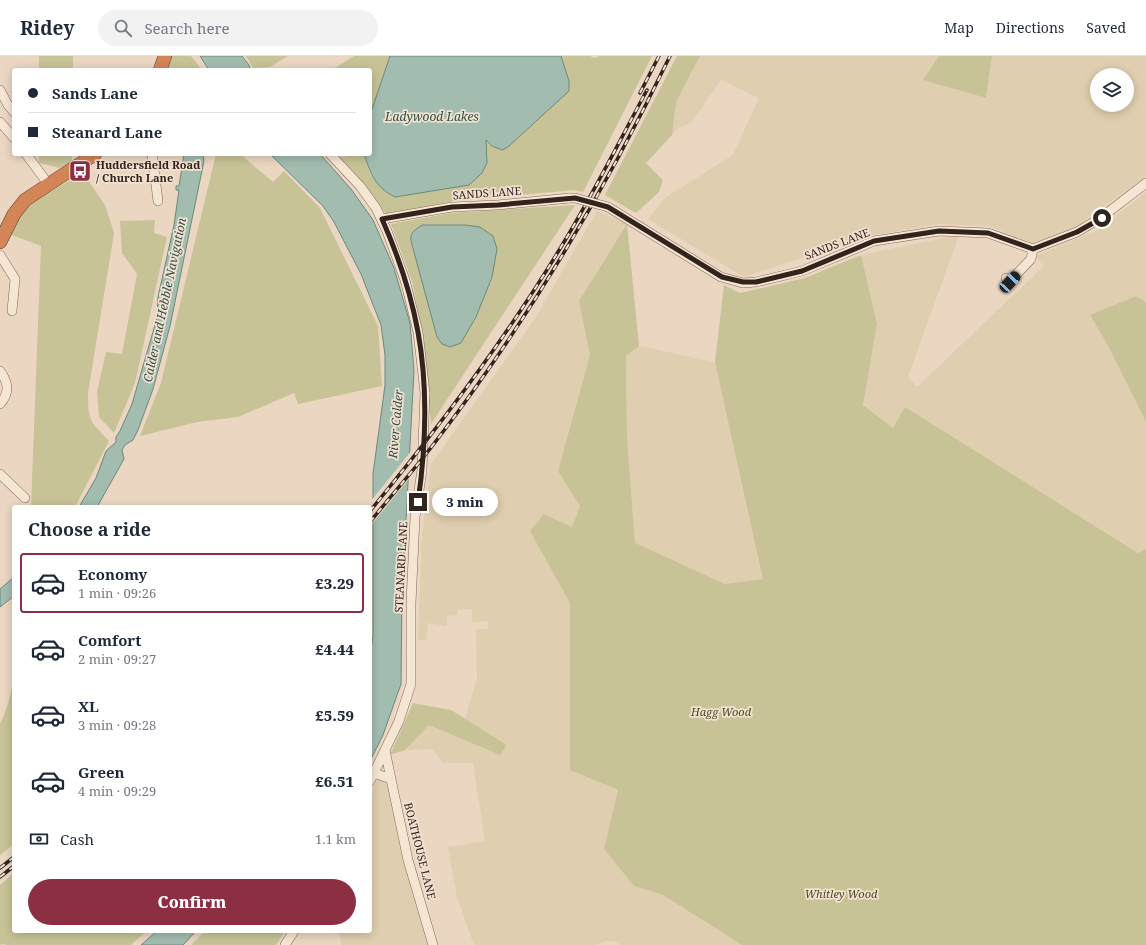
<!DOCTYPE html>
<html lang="en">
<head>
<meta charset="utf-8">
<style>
	:root { --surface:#fff; --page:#f2f2f3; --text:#1f2937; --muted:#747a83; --line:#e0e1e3; --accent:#8c2f42 }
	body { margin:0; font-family:"Noto Serif",serif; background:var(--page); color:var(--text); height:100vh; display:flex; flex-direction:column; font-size:15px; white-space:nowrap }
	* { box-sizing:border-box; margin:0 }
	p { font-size:13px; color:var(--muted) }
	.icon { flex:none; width:22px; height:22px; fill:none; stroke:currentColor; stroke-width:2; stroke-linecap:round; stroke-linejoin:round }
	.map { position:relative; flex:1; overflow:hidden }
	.drawer { position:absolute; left:12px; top:449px; width:360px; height:428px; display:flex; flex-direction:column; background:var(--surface); border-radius:4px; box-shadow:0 2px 10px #0003 }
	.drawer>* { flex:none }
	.guide { position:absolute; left:12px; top:12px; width:360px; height:88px; border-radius:4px; box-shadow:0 2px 10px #0003; display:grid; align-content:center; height:88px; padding:0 16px; background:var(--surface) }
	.controls { position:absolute; left:1090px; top:12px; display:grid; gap:8px }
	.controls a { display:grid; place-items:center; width:44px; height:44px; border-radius:50%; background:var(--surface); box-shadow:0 2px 10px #0003; font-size:20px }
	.end { position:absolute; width:18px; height:18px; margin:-9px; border:5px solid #32231d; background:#fff; box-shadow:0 0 0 2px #fff }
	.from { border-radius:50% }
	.bubble { position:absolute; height:28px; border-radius:14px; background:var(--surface); box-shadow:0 2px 10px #0003; font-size:13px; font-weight:800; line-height:28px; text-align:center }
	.car { position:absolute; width:12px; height:24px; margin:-12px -6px; border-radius:5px; box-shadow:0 0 3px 1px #0007; background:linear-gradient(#222 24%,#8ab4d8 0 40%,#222 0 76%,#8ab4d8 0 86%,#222 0) }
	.guide b { display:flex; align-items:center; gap:14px; height:38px; font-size:15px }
	.guide b+b { border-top:1px solid var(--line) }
	.guide i { width:10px; height:10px; background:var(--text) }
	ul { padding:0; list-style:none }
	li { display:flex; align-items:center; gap:12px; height:60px; margin:0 8px 6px; padding:0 8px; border:2px solid transparent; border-radius:4px }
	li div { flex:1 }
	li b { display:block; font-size:15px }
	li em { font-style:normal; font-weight:800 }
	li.current { border-color:var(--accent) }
	li>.icon { width:36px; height:36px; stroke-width:1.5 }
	h2 { padding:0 16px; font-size:18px; line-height:48px }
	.pay { display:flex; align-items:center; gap:10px; height:44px; padding:0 16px; font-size:15px }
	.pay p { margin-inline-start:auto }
	.primary-button { display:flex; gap:8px; margin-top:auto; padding:8px 16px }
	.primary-button a { flex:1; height:46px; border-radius:24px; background:var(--accent); color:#fff; font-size:16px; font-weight:800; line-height:46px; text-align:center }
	header { display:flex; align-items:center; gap:24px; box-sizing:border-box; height:56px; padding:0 20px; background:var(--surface); border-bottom:1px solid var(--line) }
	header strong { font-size:19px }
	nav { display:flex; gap:22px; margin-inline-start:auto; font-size:14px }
	.search { width:280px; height:36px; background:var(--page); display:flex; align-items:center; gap:10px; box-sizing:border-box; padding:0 14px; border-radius:22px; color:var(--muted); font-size:15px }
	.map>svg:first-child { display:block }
</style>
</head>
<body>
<header>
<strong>Ridey</strong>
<div class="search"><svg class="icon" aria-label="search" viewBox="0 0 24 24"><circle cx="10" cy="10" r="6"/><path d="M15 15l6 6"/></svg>Search here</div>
<nav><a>Map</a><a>Directions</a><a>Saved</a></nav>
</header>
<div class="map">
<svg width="1146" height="889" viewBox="0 0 1146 889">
	<rect width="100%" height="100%" fill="#ead6c1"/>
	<path fill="#dfceaf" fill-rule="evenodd" d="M 700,0 L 939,0 L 923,24 L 986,42 L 992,0 L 1146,0 L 1146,120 L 1076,171 L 1033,188 L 989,170 L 938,168 L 867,180 L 744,221 L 648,163 L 666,141 L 733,99 L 759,42 L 721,24 L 691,67 L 678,72 L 672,79 L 676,46 ZM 1097,19 L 1127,19 L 1127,49 L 1097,49 Z
		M 1146,136 L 1146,246 L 1136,240 L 1090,259 L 1107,288 L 1146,366 L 1146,493 L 1139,497 L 905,352 L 893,372 L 863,349 L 877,268 L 861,199 L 959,179 L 908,321 L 917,331 L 1044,210 L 1035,200 L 1098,174 Z
		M 597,155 L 627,168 L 579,245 L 590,299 L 558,415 L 580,450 L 572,471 L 531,475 L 570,547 L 570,714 L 618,734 L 604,793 L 634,830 L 663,839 L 742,889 L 621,889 L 614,885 L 605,885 L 597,889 L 474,889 L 457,841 L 448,791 L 485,785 L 473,707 L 443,707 L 432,693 L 405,694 L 429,669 L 500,699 L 507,689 L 465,663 L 477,622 L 476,573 L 488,573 L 488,565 L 472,566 L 472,553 L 457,554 L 458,559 L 447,560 L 447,570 L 428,567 L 426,584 L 418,584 L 422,479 L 431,408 L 534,264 Z
		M 639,290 L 715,306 L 764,523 L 725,528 L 635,488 L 627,383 L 626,300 Z
		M 378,723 L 388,727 L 413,840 L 429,889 L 342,889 L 338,875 L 370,875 L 370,740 Z"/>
	<path fill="#c7c396" d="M 39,0 L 73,0 L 73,14 L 39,14 Z
		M 170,0 L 191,0 L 202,14 L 167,14 Z
		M 246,0 L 288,0 L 270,11 L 253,12 Z
		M 354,0 L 390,0 L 370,59 L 370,14 L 332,14 Z
		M 561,0 L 590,0 L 594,2 L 600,0 L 652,0 L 583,136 L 574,134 L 454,145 L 386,158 L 359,121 L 340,101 L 364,98 L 371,119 L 486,84 L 569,25 Z
		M 677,0 L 700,0 L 676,46 L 672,79 L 646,107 L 663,124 L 659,136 L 636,157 L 605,139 Z
		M 939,0 L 992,0 L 986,42 L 923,24 Z
		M 39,98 L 72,98 L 72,105 L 60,112 L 39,107 Z
		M 216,98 L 240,98 L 273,126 L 284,115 L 320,152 L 378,270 L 382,330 L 298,348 L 294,337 L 238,361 L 197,366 L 140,380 L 161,327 Z
		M 83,117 L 105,149 L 114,177 L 88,337 C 88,365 90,365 109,385 L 75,451 L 31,451 L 41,190 L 9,178 L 19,159 L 31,147 Z
		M 575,149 L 431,368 L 424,287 L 412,225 L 391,168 L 451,157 Z
		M 155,164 L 154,177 L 167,181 L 135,327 L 114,377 L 99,361 L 97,336 L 106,296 L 122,298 L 137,218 L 122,197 L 120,165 Z
		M 627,168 L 639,290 L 626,300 L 627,383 L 635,487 L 725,528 L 763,523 L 715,306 L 724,229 L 740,237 L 805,222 L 861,199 L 877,268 L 863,349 L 893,372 L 905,351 L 1138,497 L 1146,493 L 1146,889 L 742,889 L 663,839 L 634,830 L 604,793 L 618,734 L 570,714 L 570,547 L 530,475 L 544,458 L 572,471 L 580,450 L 558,415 L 590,299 L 579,245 Z
		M 1136,240 L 1146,246 L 1146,366 L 1107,288 L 1090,259 Z
		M 14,611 L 14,788 L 0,799 L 0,668 C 9,649 13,632 14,611 Z
		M 413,647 L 451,654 L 507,689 L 500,699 L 429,669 L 405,694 L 390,699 Z
		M 14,817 L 14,875 L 147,875 L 131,889 L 7,889 L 2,888 L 0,889 L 0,829 Z
		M 205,875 L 285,875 L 276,889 L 191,889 Z"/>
	<path fill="#a3bcb0" stroke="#6b897c" d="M 200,0 L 242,0 L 249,9 L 250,14 L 209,14 Z
		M 390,0 L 561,0 L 569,25 L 569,35 L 508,91 L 502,94 L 492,90 L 486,84 L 487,107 L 482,117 L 469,129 L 395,141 C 375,131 371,118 364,98 L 370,98 L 370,59 Z
		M 184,98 L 203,98 L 204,105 L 170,270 L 153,333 L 138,374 L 133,384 L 125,389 L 122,394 L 124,403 L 97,451 L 79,451 L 96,422 L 106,395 L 116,386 L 116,381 L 120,375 L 132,348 L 157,262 L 158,241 L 174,169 L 179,134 L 176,134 L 176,130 L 179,130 Z
		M 270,98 L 320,98 L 351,133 L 373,164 L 394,212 L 410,267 L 414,315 L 402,539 L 401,628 L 383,679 L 370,705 L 370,597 L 373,581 L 373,418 L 385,329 L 385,299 L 381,269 L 361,218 L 334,166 L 323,150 Z
		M 422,169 L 465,169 L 480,171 L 493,180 L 497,193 L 492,221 L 476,261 L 461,287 L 450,291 L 442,288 L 437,281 L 411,185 C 410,176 415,174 422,169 Z
		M 14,521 L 14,540 L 0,551 L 0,533 Z
		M 157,875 L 196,875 L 183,889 L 141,889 Z"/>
	<path fill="#ead6c1" d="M 412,394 L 409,423 L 372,468 L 371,445 Z"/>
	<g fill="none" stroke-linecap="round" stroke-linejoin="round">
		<g stroke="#82675a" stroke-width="10">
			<path id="minor" d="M 0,34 L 8,49 L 14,56
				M 0,66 L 14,82
				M 26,98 L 49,129
				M 152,98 L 158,145
				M 330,98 L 360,130 L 376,152 L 387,175 L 405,224 L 418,276 L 425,337 L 422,414 L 415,461 L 411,547 L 411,628 L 399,665 L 370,725
				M 608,151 L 721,221 L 743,227 L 756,226 L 802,215 L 874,185 L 939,175 L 988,177 L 1033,193 L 1077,176 L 1102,161 L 1146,127
				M 382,163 L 452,151 L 498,149 L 570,142
				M 0,199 L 15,223 L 12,255
				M 1006,222 L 1009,226 L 1031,203 L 1033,193
				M 0,315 C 9,327 10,337 0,348
				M 0,418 L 25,442
				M 385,694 L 391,723
				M 374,717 L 391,723 L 408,804 L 433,889
				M 285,889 L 294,875"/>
		</g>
		<g stroke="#4f372e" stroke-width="14">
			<path id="highway" d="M 160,14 L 165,0
				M 0,186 L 14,158 L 25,144 L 95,98"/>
		</g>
		<use href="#minor" stroke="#f5e5d3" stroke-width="9"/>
		<use href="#highway" stroke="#d38557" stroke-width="13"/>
		<g stroke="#32231d" stroke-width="3.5">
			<path id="rail" d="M 640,37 L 659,0
				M 370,455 C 439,371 505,284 561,191 C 592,140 619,86 647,34
				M 370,466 C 391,440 413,415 433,389 C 526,268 604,137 670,0
				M 0,812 L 14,801
				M 0,821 L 14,810"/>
		</g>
		<use href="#rail" stroke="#f2e1d0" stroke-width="2" stroke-dasharray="6" stroke-linecap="butt"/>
		<g stroke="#82675a" stroke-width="10" stroke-linecap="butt">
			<path id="minor-bridge" d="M 570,142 L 575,142 L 608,151"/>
		</g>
		<use href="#minor-bridge" stroke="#f5e5d3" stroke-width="9"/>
	</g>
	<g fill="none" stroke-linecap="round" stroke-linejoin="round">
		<path stroke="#32231d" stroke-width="5" d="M 418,446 C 426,390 428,331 418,276 C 411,238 398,199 382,163 L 452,151 L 498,149 L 575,142 L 608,151 L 722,221 L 743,226 L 756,226 L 802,215 L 874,185 L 939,175 L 988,177 L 1033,193 L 1077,176 L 1102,162"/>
	</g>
	<defs>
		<g id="bus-square" transform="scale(1.15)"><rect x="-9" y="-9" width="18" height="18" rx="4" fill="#8c2f42" stroke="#f2e1d0"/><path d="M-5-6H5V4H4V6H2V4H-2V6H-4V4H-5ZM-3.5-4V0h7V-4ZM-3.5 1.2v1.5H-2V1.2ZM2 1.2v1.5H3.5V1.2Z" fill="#fff"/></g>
	</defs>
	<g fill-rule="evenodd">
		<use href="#bus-square" x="80" y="115"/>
	</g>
	<g text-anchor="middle" stroke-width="3.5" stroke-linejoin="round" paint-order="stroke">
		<g font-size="11" font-weight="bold" fill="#32231d" stroke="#f2e1d0" text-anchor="start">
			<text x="96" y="113">Huddersfield Road<tspan x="96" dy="13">/ Church Lane</tspan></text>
		</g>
		<g font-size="11" fill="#32231d" stroke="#f2e1d0">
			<text transform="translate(487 137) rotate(-4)" y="4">SANDS LANE</text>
			<text transform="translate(837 188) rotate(-21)" y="4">SANDS LANE</text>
			<text transform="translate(401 511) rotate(-87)" y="4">STEANARD LANE</text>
			<text transform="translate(420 795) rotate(76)" y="4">BOATHOUSE LANE</text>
		</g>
		<g font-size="11" font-style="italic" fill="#4b4d25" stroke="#f2e1d0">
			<text x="721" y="660">Hagg Wood</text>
			<text x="841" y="842">Whitley Wood</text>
		</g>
		<g font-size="12" font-style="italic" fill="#2e5148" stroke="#f2e1d0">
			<text x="432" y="65">Ladywood Lakes</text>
			<text transform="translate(165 244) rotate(-78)" y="4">Calder and Hebble Navigation</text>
			<text transform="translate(396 368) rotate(-85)" y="4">River Calder</text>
		</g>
	</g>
</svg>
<div class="controls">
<a><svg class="icon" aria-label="layers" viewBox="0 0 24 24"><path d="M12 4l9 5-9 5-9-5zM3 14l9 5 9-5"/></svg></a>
</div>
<i class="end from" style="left:1102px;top:162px"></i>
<i class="end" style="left:418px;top:446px"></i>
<div class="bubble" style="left:432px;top:432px;width:66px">3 min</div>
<i class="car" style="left:1010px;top:226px;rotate:43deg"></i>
<div class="guide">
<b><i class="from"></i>Sands Lane</b>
<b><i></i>Steanard Lane</b>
</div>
<section class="drawer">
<h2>Choose a ride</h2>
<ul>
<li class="current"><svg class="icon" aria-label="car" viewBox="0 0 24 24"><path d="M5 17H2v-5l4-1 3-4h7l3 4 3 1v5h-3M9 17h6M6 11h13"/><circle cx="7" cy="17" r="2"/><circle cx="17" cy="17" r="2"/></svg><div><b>Economy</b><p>1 min · 09:26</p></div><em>£3.29</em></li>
<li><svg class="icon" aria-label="car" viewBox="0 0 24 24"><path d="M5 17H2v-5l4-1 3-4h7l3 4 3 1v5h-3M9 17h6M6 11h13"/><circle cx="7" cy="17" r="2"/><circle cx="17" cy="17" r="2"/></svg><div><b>Comfort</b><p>2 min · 09:27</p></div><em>£4.44</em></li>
<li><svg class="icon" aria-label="car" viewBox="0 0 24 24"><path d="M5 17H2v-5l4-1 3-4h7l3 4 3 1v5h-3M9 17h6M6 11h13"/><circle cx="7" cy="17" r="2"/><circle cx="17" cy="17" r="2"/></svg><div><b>XL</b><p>3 min · 09:28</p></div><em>£5.59</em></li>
<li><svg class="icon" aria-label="car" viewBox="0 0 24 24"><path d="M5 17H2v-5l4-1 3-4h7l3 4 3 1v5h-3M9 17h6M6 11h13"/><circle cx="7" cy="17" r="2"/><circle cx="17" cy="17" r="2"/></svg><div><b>Green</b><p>4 min · 09:29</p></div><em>£6.51</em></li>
</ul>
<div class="pay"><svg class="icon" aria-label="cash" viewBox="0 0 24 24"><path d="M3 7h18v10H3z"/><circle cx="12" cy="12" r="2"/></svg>Cash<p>1.1 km</p></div>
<div class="primary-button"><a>Confirm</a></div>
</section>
</div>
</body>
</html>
